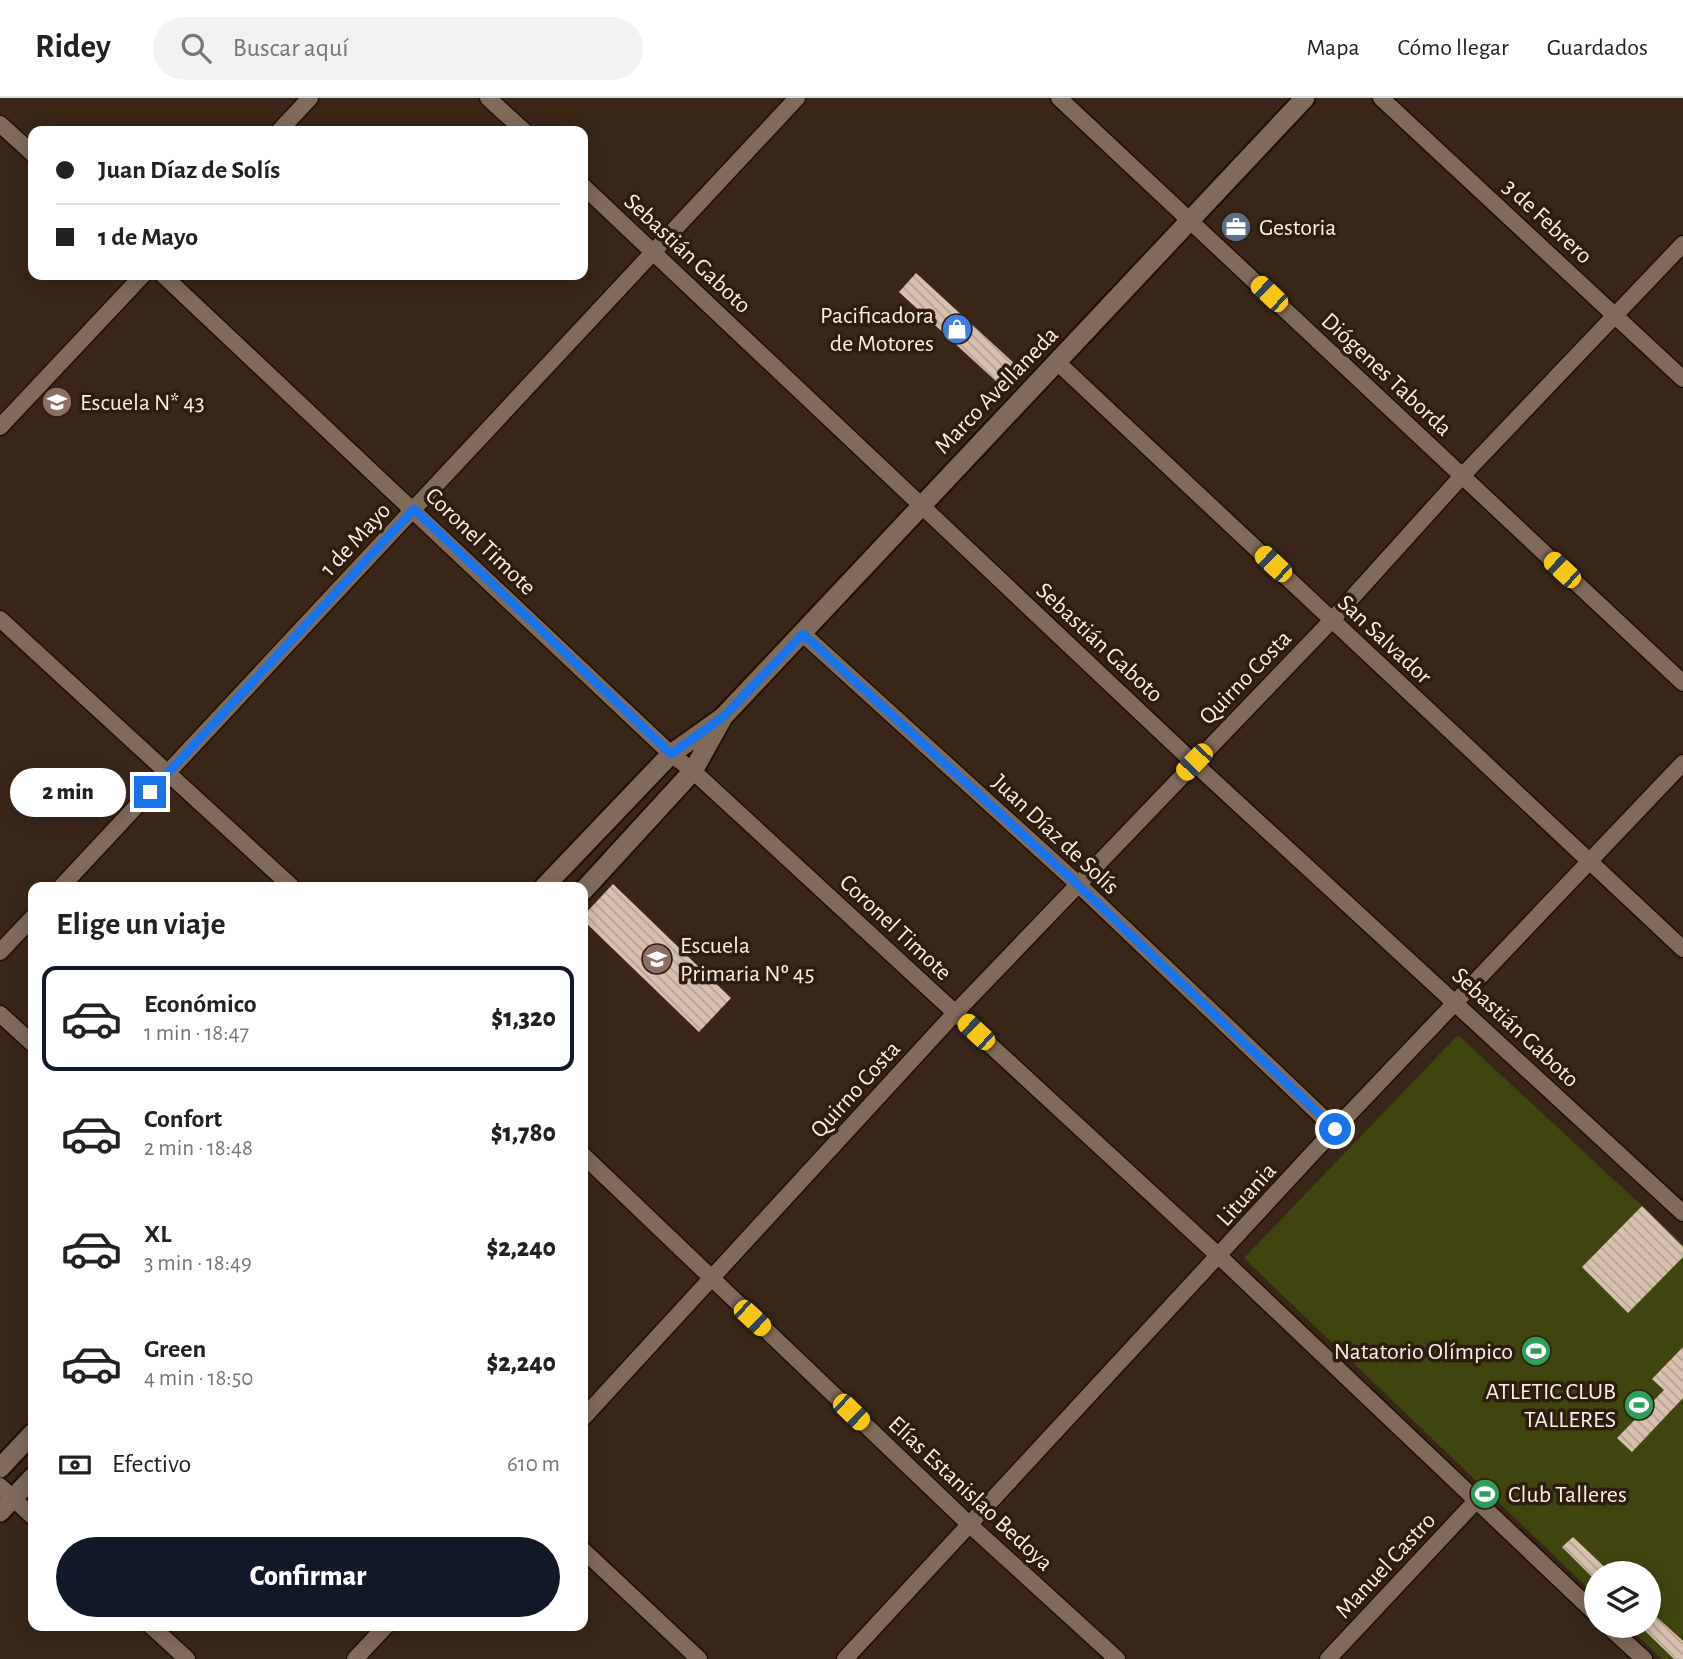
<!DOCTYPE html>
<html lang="es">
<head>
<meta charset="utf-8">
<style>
	:root { --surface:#fff; --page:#f2f2f2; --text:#222; --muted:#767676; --line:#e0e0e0; --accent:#111827 }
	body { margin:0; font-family:"Alegreya Sans",sans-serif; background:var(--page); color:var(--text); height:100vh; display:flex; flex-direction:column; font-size:26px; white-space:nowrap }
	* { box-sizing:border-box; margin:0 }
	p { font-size:23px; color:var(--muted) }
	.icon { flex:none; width:38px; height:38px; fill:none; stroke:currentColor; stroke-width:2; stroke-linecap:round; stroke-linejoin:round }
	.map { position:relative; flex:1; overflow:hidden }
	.panel { position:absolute; left:28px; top:784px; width:560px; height:749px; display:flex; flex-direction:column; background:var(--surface); border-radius:14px; box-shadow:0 4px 18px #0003 }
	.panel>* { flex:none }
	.top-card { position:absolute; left:28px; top:28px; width:560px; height:154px; border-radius:14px; box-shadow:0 4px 18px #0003; display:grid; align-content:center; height:154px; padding:0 28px; background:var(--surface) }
	.tools { position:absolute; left:1584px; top:1463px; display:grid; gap:14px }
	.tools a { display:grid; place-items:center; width:77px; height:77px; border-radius:50%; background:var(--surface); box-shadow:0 4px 18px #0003; font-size:35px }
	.end { position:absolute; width:32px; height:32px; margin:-16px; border:9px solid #1a73e8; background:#fff; box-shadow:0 0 0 4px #fff }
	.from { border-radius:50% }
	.bubble { position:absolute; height:49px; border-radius:24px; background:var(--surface); box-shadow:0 4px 18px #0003; font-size:23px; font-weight:800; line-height:49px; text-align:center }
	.car { position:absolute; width:21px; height:42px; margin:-21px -10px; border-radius:9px; box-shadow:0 0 5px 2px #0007; background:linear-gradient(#f5c518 24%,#345 0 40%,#f5c518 0 76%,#345 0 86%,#f5c518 0) }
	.top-card b { display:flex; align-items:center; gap:24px; height:66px; font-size:26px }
	.top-card b+b { border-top:2px solid var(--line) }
	.top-card i { width:18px; height:18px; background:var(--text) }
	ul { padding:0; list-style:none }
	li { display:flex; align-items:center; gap:21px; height:105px; margin:0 14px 10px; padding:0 14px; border:4px solid transparent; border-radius:14px }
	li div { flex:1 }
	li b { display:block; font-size:26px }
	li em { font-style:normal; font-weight:800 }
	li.active { border-color:var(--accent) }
	li>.icon { width:63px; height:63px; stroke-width:1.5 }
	h2 { padding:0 28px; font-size:32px; line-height:84px }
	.pay { display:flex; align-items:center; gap:18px; height:77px; padding:0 28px; font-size:26px }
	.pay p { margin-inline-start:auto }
	.action { display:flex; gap:14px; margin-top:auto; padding:14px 28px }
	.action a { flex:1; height:80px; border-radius:42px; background:var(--accent); color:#fff; font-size:28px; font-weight:800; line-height:80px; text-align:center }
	header { display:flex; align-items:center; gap:42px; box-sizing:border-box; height:98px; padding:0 35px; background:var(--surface); border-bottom:2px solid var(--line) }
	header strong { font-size:33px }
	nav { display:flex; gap:38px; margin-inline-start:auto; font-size:24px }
	.search { width:490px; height:63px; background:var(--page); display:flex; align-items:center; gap:18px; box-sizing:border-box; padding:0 24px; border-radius:38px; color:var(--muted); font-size:26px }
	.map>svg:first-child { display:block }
</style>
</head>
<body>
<header>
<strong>Ridey</strong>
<div class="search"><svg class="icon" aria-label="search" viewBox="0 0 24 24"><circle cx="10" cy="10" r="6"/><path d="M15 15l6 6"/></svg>Buscar aquí</div>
<nav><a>Mapa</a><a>Cómo llegar</a><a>Guardados</a></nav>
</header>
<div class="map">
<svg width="1683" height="1561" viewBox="0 0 1683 1561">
	<defs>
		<pattern id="building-back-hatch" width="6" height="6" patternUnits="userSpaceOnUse" patternTransform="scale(1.75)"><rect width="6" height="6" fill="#d8c0ae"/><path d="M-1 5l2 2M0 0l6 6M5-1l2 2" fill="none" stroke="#b5a294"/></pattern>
	</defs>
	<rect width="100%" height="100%" fill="#392618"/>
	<path fill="#40450f" d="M 1458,937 L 1683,1146 L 1683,1561 L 1662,1561 L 1627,1528 L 1648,1528 L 1648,1475 L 1596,1475 L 1596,1498 L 1244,1160 Z"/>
	<path fill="url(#building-back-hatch)" d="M 916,175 L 1016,267 L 999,286 L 899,194 Z
		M 613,786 L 731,900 L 699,934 L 583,822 L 583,818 Z
		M 1642,1108 L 1683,1149 L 1683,1159 L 1628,1215 L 1582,1169 Z
		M 1683,1249 L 1683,1300 L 1632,1354 L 1617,1340 L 1664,1292 L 1652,1281 Z
		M 1573,1439 L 1611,1475 L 1596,1475 L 1596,1483 L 1562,1449 Z
		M 1648,1511 L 1683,1543 L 1683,1561 L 1674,1561 L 1640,1528 L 1648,1528 Z"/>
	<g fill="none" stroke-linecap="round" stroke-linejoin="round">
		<g stroke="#1f0f03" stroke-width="19">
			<path id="minor" d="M 488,0 L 524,33
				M 1059,0 L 1683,585
				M 1381,0 L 1683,281
				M 0,26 L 33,56
				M 279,33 L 310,0
				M 583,88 L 1194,665 L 1683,1115
				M 163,177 L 671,656 L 693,673 L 1220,1159 L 1596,1516
				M 1056,263 L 1683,851
				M 0,329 L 143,177
				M 0,521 L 292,789
				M 803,536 L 1078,786 L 1335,1031
				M 61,789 L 797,0
				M 0,854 L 33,819
				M 0,916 L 33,946
				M 583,1057 L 970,1427 L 1117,1561
				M 583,1320 L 955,915 L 1332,522 L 1462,378 L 1683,146
				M 0,1388 L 33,1419
				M 583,1452 L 699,1561
				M 151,1528 L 187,1561
				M 1608,1528 L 1644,1561
				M 355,1561 L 386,1528
				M 845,1561 L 1335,1031 L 1683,665
				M 1328,1561 L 1475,1404"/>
		</g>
		<g stroke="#1f0f03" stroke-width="23">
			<path id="tertiary" d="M 544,789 L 671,656 L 723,619 L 1305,0
				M 583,793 L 693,673 L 722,621
				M 0,1370 L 33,1335
				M 0,1414 L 33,1379"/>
		</g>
		<use href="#minor" stroke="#806a5a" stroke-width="16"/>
		<use href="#tertiary" stroke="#806a5a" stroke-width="19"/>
	</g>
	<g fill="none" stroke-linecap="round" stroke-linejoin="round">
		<path stroke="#1a73e8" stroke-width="9" d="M 150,694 L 414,411 L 671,656 L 723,619 L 803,536 L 1077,786 L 1335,1031"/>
	</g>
	<defs>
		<g id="office-disc" transform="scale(1.575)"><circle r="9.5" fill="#5c6f8a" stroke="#2e1d0e"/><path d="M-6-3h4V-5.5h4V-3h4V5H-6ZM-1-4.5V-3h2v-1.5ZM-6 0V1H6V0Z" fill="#fff"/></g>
		<g id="shop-disc" transform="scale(1.575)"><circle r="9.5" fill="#3f7fe0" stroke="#2e1d0e"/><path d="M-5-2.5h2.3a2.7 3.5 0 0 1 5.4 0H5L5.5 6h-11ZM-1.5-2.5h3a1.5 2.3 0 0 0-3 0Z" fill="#fff"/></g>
		<g id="school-disc" transform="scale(1.575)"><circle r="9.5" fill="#8d6e63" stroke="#2e1d0e"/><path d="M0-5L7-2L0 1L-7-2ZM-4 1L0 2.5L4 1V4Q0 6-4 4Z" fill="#fff"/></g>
		<g id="stadium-disc" transform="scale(1.575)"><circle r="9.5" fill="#2e9e5b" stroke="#2e1d0e"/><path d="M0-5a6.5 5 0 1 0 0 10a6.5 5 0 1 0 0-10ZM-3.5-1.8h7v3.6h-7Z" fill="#fff"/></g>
	</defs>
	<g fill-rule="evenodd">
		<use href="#office-disc" x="1236" y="129"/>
		<use href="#shop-disc" x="957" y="231"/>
		<use href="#school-disc" x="57" y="304"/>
		<use href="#school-disc" x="657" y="861"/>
		<use href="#stadium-disc" x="1536" y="1253"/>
		<use href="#stadium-disc" x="1639" y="1307"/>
		<use href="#stadium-disc" x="1485" y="1396"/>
	</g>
	<g text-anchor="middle" stroke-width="7" stroke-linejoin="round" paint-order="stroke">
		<g font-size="24" fill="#faede4" stroke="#2e1d0e">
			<text transform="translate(1548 123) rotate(43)" y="8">3 de Febrero</text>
			<text transform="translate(688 155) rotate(43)" y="8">Sebastián Gaboto</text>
			<text transform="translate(1387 276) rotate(43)" y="8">Diógenes Taborda</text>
			<text transform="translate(996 292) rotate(-46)" y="8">Marco Avellaneda</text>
			<text transform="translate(355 441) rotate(-47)" y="8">1 de Mayo</text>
			<text transform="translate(481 443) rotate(44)" y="8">Coronel Timote</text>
			<text transform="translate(1385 541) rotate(43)" y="8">San Salvador</text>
			<text transform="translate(1100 544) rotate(43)" y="8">Sebastián Gaboto</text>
			<text transform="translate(1245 579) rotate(-46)" y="8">Quirno Costa</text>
			<text transform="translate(1056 736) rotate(43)" y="8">Juan Díaz de Solís</text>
			<text transform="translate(896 829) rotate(43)" y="8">Coronel Timote</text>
			<text transform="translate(1516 929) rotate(43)" y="8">Sebastián Gaboto</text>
			<text transform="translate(855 991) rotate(-48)" y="8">Quirno Costa</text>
			<text transform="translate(1246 1096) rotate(-48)" y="8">Lituania</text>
			<text transform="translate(971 1395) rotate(43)" y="8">Elías Estanislao Bedoya</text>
			<text transform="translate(1385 1467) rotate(-47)" y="8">Manuel Castro</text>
		</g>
		<g font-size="24" fill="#faede4" stroke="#2e1d0e" text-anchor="start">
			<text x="1259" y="137">Gestoria</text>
			<text x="934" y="225" text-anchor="end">Pacificadora<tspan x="934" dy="28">de Motores</tspan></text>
			<text x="80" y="312">Escuela N* 43</text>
			<text x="680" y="855">Escuela<tspan x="680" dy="28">Primaria Nº 45</tspan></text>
			<text x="1513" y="1261" text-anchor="end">Natatorio Olímpico</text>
			<text x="1616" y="1301" text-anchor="end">ATLETIC CLUB<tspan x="1616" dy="28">TALLERES</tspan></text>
			<text x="1508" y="1404">Club Talleres</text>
		</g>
	</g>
</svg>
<div class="tools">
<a><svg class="icon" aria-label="layers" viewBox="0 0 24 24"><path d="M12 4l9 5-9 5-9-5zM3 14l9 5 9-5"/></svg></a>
</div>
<i class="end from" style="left:1335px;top:1031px"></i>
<i class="end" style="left:150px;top:694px"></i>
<div class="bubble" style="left:10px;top:670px;width:116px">2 min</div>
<i class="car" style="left:1269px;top:196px;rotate:313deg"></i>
<i class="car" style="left:1273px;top:466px;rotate:313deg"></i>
<i class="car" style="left:1562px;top:472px;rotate:313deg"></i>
<i class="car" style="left:1194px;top:664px;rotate:224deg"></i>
<i class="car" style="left:976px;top:934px;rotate:313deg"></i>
<i class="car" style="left:752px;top:1220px;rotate:133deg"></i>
<i class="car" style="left:851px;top:1314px;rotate:134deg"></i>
<div class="top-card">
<b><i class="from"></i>Juan Díaz de Solís</b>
<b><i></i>1 de Mayo</b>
</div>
<section class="panel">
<h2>Elige un viaje</h2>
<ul>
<li class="active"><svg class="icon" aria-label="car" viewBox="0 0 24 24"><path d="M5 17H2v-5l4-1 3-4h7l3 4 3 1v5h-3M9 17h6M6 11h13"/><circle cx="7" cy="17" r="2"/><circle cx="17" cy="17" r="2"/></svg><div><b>Económico</b><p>1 min · 18:47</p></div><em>$1,320</em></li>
<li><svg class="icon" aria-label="car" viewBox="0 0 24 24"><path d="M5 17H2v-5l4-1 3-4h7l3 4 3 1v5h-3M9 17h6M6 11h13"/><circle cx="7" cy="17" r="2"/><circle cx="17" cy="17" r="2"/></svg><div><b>Confort</b><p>2 min · 18:48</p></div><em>$1,780</em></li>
<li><svg class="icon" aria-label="car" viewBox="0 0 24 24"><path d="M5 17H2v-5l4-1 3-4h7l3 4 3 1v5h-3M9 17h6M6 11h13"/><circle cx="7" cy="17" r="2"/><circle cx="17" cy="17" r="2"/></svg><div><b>XL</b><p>3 min · 18:49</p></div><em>$2,240</em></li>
<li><svg class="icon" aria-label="car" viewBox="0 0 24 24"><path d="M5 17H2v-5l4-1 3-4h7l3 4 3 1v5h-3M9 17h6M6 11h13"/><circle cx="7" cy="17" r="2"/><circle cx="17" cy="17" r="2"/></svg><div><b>Green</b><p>4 min · 18:50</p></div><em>$2,240</em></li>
</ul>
<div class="pay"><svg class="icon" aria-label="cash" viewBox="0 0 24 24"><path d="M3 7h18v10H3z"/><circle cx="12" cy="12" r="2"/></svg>Efectivo<p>610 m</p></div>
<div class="action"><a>Confirmar</a></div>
</section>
</div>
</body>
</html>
